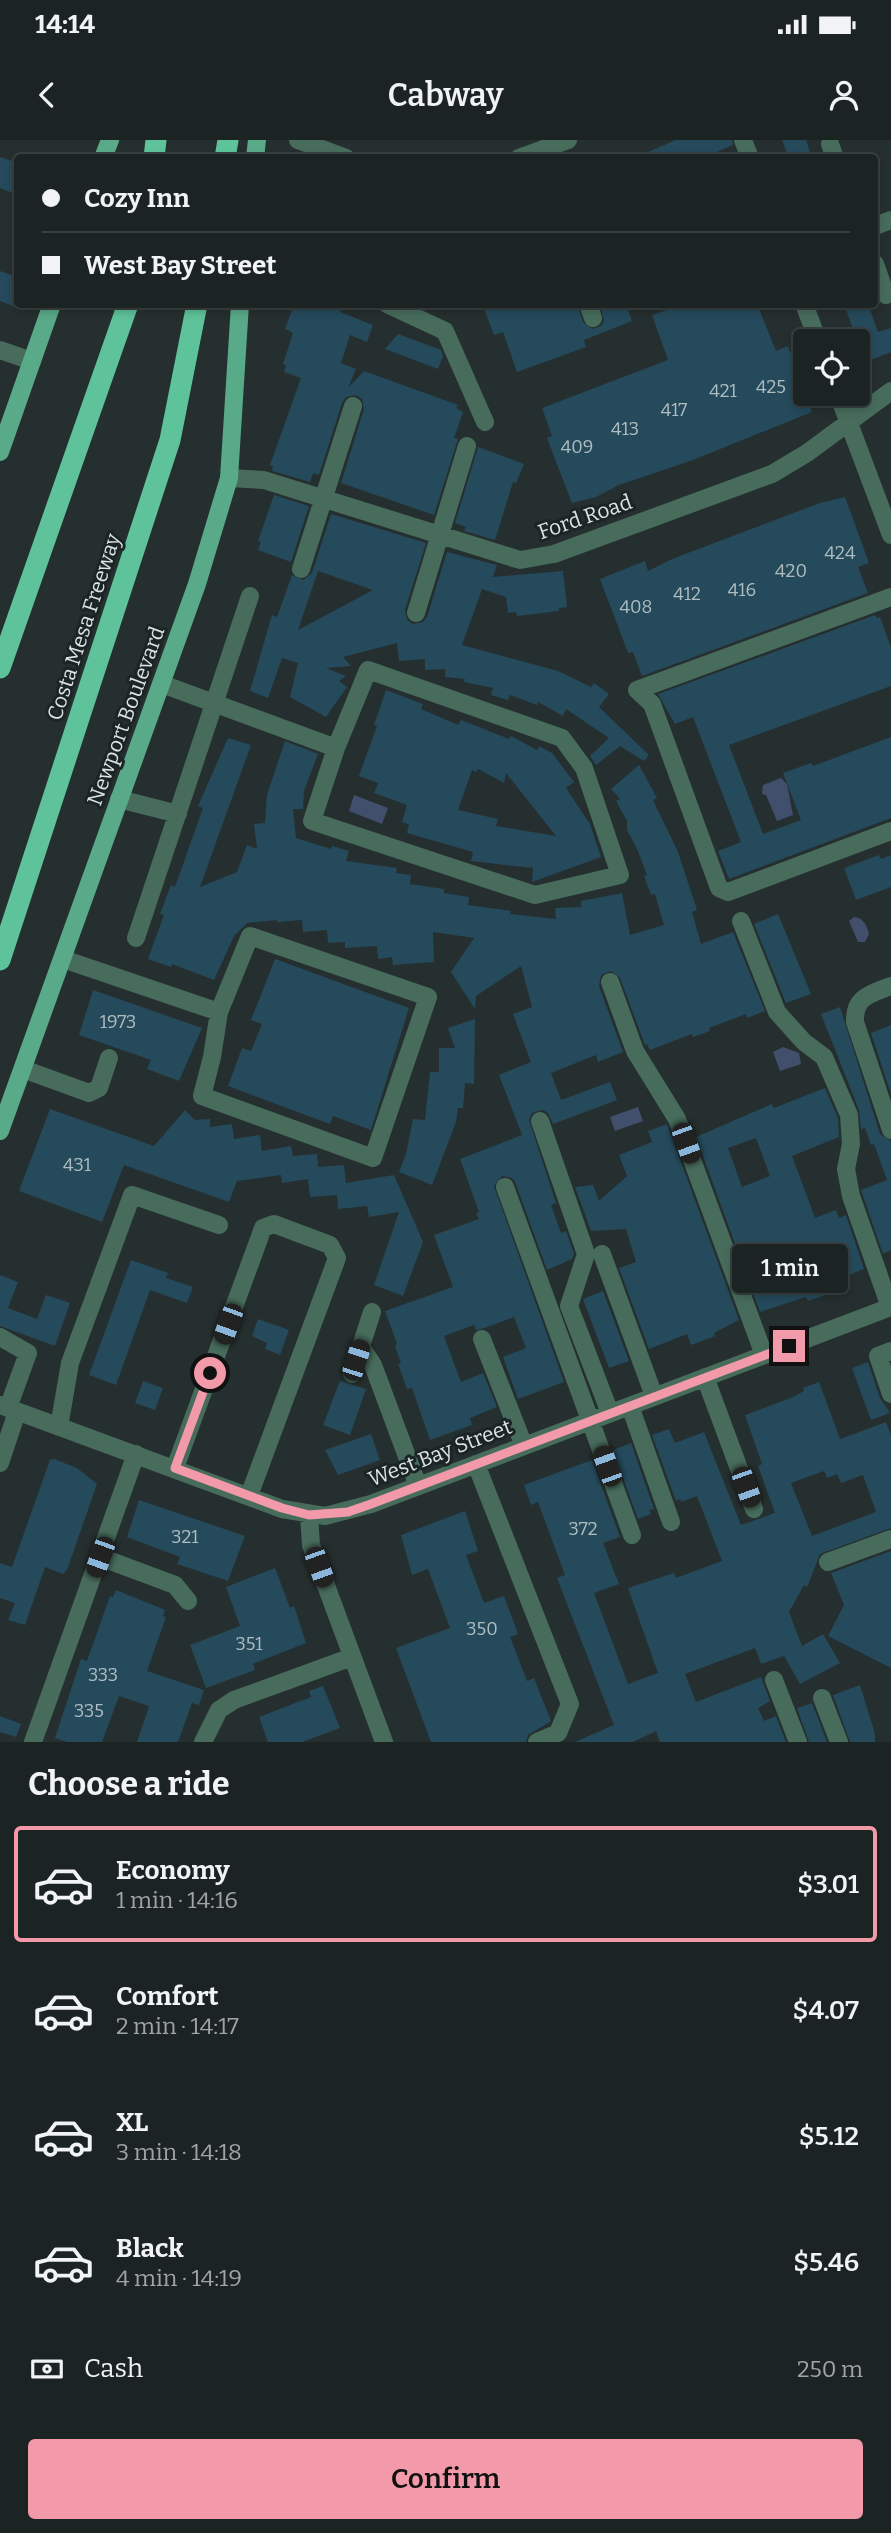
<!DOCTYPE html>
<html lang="en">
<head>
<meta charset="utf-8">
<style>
	:root { --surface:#1c2323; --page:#252b2b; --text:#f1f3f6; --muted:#a0a4a6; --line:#3a4041; --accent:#f39aaa }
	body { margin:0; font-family:Bitter,serif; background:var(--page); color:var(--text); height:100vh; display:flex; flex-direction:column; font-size:26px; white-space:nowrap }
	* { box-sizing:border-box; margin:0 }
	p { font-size:23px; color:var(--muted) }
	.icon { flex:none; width:38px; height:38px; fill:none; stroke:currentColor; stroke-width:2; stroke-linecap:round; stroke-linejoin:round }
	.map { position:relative; height:1602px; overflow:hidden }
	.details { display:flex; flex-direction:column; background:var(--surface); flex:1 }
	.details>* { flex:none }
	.banner { position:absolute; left:14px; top:14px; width:864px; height:154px; border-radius:7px; box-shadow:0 4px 10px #0003,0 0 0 2px var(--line); display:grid; align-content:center; height:154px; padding:0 28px; background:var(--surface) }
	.controls { position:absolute; left:793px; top:189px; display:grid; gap:14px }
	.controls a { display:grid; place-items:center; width:77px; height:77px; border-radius:7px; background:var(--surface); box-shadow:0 4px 10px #0003,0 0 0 2px var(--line); font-size:35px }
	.end { position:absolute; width:32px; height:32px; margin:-16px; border:9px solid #f39aaa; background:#111; box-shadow:0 0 0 4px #111 }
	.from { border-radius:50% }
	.bubble { position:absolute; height:49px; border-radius:7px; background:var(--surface); box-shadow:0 4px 10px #0003,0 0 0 2px var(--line); font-size:23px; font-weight:600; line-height:49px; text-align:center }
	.car { position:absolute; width:21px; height:42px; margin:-21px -10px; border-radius:9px; box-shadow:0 0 5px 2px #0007; background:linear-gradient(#222 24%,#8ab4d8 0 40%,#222 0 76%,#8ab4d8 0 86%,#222 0) }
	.banner b { display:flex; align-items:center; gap:24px; height:66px; font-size:26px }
	.banner b+b { border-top:2px solid var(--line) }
	.banner i { width:18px; height:18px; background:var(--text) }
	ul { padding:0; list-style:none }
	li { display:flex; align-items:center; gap:21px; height:116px; margin:0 14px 10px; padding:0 14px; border:4px solid transparent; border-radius:7px }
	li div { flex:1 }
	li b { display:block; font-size:26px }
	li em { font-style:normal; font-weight:600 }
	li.selected { border-color:var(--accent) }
	li>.icon { width:63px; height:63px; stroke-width:1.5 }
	h2 { padding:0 28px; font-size:32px; line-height:84px }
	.pay { display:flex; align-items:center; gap:18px; height:77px; padding:0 28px; font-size:26px }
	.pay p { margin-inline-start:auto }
	.button { display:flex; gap:14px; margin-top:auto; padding:14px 28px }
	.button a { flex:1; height:80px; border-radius:7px; background:var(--accent); color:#111; font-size:28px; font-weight:600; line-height:80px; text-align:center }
	.status { display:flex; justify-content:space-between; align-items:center; height:49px; padding:0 35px; background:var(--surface); direction:ltr }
	.status svg { height:19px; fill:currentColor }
	header { display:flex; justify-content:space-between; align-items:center; height:91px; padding:0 28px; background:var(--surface); font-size:32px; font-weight:600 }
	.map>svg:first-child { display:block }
</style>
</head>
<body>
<div class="status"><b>14:14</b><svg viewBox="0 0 49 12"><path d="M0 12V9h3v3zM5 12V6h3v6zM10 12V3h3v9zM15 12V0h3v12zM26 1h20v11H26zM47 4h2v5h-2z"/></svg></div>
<header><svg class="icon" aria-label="back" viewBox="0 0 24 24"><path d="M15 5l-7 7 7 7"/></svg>Cabway<svg class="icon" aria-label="person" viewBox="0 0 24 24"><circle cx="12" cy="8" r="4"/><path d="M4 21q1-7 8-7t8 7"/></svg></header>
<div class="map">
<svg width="891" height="1602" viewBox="0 0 891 1602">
	<rect width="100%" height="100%" fill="#262f2f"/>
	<path fill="#414e6c" d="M 781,638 L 787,644 L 793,675 L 777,681 L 766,655 L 762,654 L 763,645 Z
		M 354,655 L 388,668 L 382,684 L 349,671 Z
		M 854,777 C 863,777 867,786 869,794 L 865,802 L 858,802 L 849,781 Z
		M 783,907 L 799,913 L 801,924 L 780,931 L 773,912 Z
		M 638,967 L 643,981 L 615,991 L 610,977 Z"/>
	<path fill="#254a5c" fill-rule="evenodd" d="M 676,0 L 732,0 L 733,5 L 703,18 L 634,18 Z
		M 782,0 L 806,0 L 812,18 L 789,18 Z
		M 0,17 L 18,23 L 18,55 L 0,48 Z
		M 0,131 L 18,137 L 18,154 L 13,166 L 0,161 Z
		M 294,164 L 343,164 L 340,172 L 373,185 L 367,202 L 350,195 L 341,223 L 356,229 L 348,248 L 364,231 L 458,265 L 456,268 L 463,272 L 454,298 L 458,299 L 434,375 L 341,343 L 364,269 L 362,259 L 356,255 L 346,257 L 342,263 L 319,335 L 313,333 L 310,342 L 272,331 L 273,327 L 270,325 L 301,238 L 284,232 L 286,225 L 283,224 L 293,193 L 285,189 Z
		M 482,164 L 577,164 L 583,182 L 592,189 L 601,186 L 604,181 L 600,164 L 626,164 L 632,181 L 584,200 L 586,207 L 517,232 L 503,192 L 494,195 Z
		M 668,164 L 757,164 L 776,211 L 788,206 L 812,272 L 693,320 L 619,345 L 596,357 L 572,363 L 547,298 L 552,296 L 542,268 L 668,220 L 652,175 L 670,169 Z
		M 844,164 L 868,164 L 878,192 L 891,188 L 891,212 L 865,222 Z
		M 398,194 L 441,210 L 443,216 L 438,229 L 385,209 Z
		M 478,307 L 524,324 L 516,343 L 513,342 L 495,400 L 464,391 L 466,387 L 455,383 Z
		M 274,355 L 309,366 L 291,422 L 258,410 L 261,402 L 258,401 Z
		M 845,357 L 869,423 L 858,427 L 868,453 L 642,536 L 633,512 L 628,513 L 600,439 L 645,421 L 648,431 L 672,419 L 820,363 Z
		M 331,374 L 426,403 L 405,470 L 407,480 L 413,484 L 423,482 L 427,477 L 447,412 L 497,425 L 493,437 L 563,431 L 567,467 L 559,468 L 559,471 L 517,476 L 516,472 L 508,473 L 506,457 L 482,449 L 462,505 L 558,531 L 591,547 L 594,543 L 609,554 L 599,567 L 649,615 L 644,621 L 620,606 L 596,625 L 590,616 L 609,598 L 566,569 L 563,576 L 538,562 L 537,565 L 510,555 L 508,560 L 491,555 L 493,548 L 464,542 L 465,539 L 445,537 L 445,529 L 425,530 L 425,519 L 399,521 L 397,503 L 343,517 L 351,526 L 326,528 L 346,536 L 339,541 L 347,547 L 326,577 L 290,557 L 298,523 L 282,518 L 268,558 L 250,551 L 272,475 L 277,477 L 292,435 L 303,440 L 312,433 ZM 318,431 L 373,450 L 298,490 Z
		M 875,475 L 877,478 L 880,477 L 891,508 L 891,546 L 729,605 L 763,694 L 801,680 L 783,633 L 811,623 L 813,626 L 891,597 L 891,678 L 729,739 L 718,711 L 741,702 L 693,577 L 675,584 L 658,554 Z
		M 386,550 L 423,564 L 421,569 L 458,585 L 461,580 L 509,599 L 511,596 L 537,610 L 539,606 L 552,613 L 574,642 L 566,648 L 590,684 L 601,717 L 532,742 L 533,728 L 471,721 L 473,712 L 407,693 L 409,684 L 402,682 L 407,665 L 374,653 L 378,643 L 359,636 L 377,586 L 374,585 ZM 478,629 L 504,643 L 506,633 L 556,696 L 496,686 L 498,679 L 458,670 L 472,630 L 476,632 Z
		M 228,598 L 251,605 L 200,747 L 237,732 L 247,705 L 257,709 L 254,684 L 265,683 L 267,655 L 285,601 L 318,614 L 304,651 L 303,669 L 293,669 L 296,698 L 331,709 L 332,706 L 349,711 L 346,721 L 397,728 L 396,733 L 411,735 L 410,744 L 444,749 L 444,753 L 469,757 L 468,765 L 511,771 L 510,774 L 556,779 L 555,768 L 581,767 L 581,761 L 622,753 L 630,795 L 664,785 L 655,754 L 651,755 L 644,736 L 647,735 L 638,711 L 627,690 L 627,681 L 616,661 L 620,659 L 611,649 L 639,625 L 657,658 L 653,660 L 678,712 L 697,770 L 692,772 L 701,804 L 733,792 L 765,871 L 747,878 L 746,874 L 709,888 L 710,891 L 693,897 L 692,894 L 650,910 L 647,904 L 645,905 L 620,838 L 611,831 L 601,835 L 599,846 L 623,912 L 598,922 L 596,915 L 551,933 L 561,960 L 610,942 L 617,960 L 553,984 L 548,973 L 543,970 L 532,973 L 529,980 L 556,1063 L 551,1065 L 561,1093 L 566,1091 L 574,1114 L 572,1119 L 547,1130 L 515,1042 L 512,1038 L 502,1036 L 494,1046 L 564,1242 L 518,1259 L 503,1217 L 526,1208 L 514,1177 L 485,1188 L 476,1190 L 474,1185 L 444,1196 L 461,1242 L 483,1233 L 497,1267 L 470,1278 L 472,1285 L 430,1300 L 412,1248 L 407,1249 L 398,1224 L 401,1223 L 395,1206 L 397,1204 L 385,1171 L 453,1147 L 434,1095 L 479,1079 L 476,1073 L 479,1072 L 460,1019 L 522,995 L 499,935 L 531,922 L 513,874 L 532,867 L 521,826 L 476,856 L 475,869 L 451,832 L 474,798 L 433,792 L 434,822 L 393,825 L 392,817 L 378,819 L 377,806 L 345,808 L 345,802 L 328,803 L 327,790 L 303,792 L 302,780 L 277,782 L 277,780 L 247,783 L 234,796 L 214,840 L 172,824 L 171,827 L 148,819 L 164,775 L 160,774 L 171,745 L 175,747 L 203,668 L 198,666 Z
		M 879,715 L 881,719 L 891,715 L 891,747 L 856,760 L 844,728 Z
		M 778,774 L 811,854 L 786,863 L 754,784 Z
		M 275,819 L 409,868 L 371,990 L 333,976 L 330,984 L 228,946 L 242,908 L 251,911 L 262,884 L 251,880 Z
		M 93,850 L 202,888 L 179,941 L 147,929 L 151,920 L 79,895 Z
		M 840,867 L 880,994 L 891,1001 L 891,1110 L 883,1114 L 861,1050 L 887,1040 L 874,1004 L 871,1005 L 865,988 L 861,989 L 859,970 L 821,874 Z
		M 475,879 L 474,944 L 465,943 L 463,968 L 458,968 L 456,982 L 432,1045 L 399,1032 L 406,1014 L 413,979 L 425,980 L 430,932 L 439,932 L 439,908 L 455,908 L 448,888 Z
		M 891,885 L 891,954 L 871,893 Z
		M 825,948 L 838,978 L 839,997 L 792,1016 L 815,1078 L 836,1070 L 839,1078 L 846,1075 L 864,1129 L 838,1139 L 842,1149 L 808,1161 L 806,1157 L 760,1172 L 696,997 L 772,964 L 774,968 ZM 756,998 L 770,1036 L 742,1047 L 728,1008 Z
		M 50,969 L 154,1006 L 185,970 L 195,980 L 210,979 L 210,987 L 232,984 L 234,999 L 260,995 L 262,1011 L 291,1006 L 293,1016 L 317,1014 L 318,1027 L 344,1025 L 346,1043 L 394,1035 L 423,1102 L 403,1156 L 374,1145 L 399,1072 L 369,1077 L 367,1066 L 338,1069 L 337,1055 L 310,1057 L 308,1039 L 282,1043 L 281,1035 L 237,1041 L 229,1062 L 124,1025 L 102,1082 L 19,1051 Z
		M 667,984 L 739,1180 L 714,1193 L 715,1196 L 691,1205 L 687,1194 L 649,1209 L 619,1128 L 636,1122 L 626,1089 L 591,1091 L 575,1047 L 593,1045 L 599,1061 L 627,1036 L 619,1015 L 652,1002 L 648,991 Z
		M 131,1120 L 168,1133 L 166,1138 L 193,1147 L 187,1163 L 150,1150 L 116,1245 L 89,1235 Z
		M 0,1135 L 18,1142 L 8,1168 L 37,1179 L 46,1155 L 70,1163 L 55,1206 L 0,1186 Z
		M 603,1151 L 629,1221 L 609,1228 L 583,1159 Z
		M 258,1179 L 289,1190 L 280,1215 L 265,1209 L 267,1203 L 252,1196 Z
		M 868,1222 L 880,1258 L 890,1273 L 871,1280 L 852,1228 Z
		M 143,1241 L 163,1248 L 155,1270 L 135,1263 Z
		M 340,1241 L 366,1249 L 350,1295 L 323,1285 Z
		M 819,1242 L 840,1299 L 886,1282 L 891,1295 L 891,1388 L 820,1414 L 807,1447 L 804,1445 L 789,1472 L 802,1506 L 823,1494 L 840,1523 L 800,1544 L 784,1516 L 761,1524 L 755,1508 L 685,1534 L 696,1562 L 761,1537 L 770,1561 L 758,1568 L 764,1581 L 776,1576 L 786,1602 L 660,1602 L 656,1591 L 633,1602 L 575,1602 L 614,1585 L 557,1438 L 565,1435 L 538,1362 L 531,1365 L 524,1345 L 592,1320 L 620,1397 L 603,1403 L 619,1444 L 594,1453 L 628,1544 L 658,1533 L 628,1448 L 674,1433 L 676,1438 L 722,1421 L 697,1356 L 681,1362 L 680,1359 L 676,1361 L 652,1295 L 669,1289 L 675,1303 L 704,1292 L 741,1385 L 775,1373 L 758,1326 L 762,1324 L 745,1275 L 793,1257 L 804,1251 L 803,1248 ZM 824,1331 L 827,1338 L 837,1334 L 841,1343 L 863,1335 L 876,1372 L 812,1396 L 791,1343 Z
		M 371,1294 L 380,1320 L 338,1335 L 325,1310 Z
		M 631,1303 L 654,1369 L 649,1370 L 651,1374 L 638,1379 L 613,1310 Z
		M 54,1319 L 77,1328 L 97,1344 L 67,1430 L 63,1434 L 45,1427 L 25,1485 L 8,1480 L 15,1463 L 0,1458 L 0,1423 L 12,1427 L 50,1320 Z
		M 139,1360 L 245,1396 L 228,1441 L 177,1424 L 180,1417 L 127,1397 Z
		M 465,1371 L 478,1411 L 466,1415 L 484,1463 L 504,1456 L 518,1494 L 510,1497 L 527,1541 L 534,1538 L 551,1581 L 528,1595 L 526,1602 L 431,1602 L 396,1508 L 450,1488 L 428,1429 L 412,1435 L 401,1395 Z
		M 891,1411 L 891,1528 L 828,1496 L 844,1465 L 831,1433 Z
		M 275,1428 L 290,1468 L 294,1466 L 306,1503 L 253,1524 L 255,1530 L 206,1548 L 190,1505 L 240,1486 L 226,1447 Z
		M 116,1450 L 165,1470 L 163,1476 L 166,1477 L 147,1531 L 204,1550 L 199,1565 L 192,1563 L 178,1602 L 137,1602 L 149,1566 L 119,1556 L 102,1602 L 67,1602 L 55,1598 L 81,1519 L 87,1521 L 110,1456 L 113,1457 Z
		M 860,1545 L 875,1594 L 875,1602 L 850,1602 L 833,1555 Z
		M 323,1546 L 340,1588 L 302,1602 L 268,1602 L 259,1577 L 311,1557 L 309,1551 Z
		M 812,1563 L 827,1602 L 809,1602 L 797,1568 Z
		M 0,1576 L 21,1584 L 16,1597 L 0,1592 Z"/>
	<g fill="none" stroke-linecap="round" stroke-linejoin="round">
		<path stroke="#476c5c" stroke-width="18" d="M 298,0 L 346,18
			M 743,0 L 750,18
			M 830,4 L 835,18
			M 519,18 L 568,0
			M 875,86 L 891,80
			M 875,124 L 886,155
			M 387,164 L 445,191 L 485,282
			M 588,164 L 593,178
			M 804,164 L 818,201
			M 0,210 L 32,221
			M 838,254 L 891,395
			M 229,338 L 264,340 L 520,420 L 554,414 L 772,334 L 807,313 L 891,251
			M 301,429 L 353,266
			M 891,457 L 637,550 L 652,564 L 719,748 L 728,752 L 891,691
			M 416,473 L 467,306
			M 368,530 L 562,598 L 584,628 L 620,735 L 535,755 L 312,681 L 336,608 Z
			M 162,544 L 336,608
			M 119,659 L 178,674
			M 741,781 L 777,872 L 804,902 L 824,917 L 849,975 L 851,1004 L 846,1029 L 851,1056 L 890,1167
			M 250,796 L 428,857 L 373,1018 L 202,956 L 212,917 L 219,872 Z
			M 136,798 L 250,456
			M 63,819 L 219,872
			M 610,842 L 635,911 L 677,979 L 764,1215
			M 891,846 C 870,854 854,857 855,882 L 891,990
			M 23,929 L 89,953 L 99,948 L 109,918
			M 540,981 L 586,1114 L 569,1166 L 610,1273
			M 505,1047 L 632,1395
			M 602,1114 L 654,1256
			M 0,1197 L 28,1213 L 8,1268
			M 482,1199 L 524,1306
			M 361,1207 L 373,1225 L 418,1346
			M 891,1211 L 878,1216 L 891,1254
			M 352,1234 L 372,1172
			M 705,1237 L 754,1369
			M 0,1265 L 282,1369 L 325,1376 L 371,1364 L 891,1167
			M 630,1266 L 671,1382
			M 59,1287 L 70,1223 L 132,1055 L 219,1085
			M 0,1323 L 17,1272
			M 476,1324 L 570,1564 L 558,1593 L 537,1602
			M 175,1328 L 263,1088 L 274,1084 L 330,1105 L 337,1118 L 249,1356
			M 309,1375 L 311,1405 L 384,1602
			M 100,1417 L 175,1445 L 188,1461
			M 828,1422 L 891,1399
			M 774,1540 L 798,1602
			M 822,1558 L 839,1602
			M 33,1602 L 136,1314
			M 203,1602 L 219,1570 L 234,1560 L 352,1517"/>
		<path stroke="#59aa89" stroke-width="18" d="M 103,18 L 110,0
			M 255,18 L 257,0
			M 0,312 L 52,164
			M 0,991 L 197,444 L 229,338 L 240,164"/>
		<path stroke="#5ec39a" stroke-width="21" d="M 154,18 L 156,0
			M 225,18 L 228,0
			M 0,528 L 128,164
			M 0,820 L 170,300 L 197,164"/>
	</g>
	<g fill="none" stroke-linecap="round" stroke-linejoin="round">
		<path stroke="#f39aaa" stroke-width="9" d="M 210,1233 L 175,1328 L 282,1368 L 309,1375 L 348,1372 L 371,1364 L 789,1206"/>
	</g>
	<g text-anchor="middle" stroke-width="6" stroke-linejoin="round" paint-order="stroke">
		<g font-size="18" fill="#afbdc1">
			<text x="771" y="253">425</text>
			<text x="723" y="257">421</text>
			<text x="674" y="276">417</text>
			<text x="625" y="295">413</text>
			<text x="577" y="313">409</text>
			<text x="840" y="419">424</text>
			<text x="791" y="437">420</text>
			<text x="742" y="456">416</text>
			<text x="687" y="460">412</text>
			<text x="636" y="473">408</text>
			<text x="118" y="888">1973</text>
			<text x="77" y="1031">431</text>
			<text x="583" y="1395">372</text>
			<text x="185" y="1403">321</text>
			<text x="482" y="1495">350</text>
			<text x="249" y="1510">351</text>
			<text x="103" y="1541">333</text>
			<text x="89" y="1577">335</text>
		</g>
		<g font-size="21" fill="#dde3e3" stroke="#1c2526">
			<text transform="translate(585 377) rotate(-19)" y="7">Ford Road</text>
			<text transform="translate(84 487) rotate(-72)" y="7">Costa Mesa Freeway</text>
			<text transform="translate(126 576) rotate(-70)" y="7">Newport Boulevard</text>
			<text transform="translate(440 1313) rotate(-21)" y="7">West Bay Street</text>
		</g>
	</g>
</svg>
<div class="controls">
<a><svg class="icon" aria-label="locate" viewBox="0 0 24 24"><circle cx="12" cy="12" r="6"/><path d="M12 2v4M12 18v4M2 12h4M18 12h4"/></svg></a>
</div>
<i class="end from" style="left:210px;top:1233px"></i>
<i class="end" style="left:789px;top:1206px"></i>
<div class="bubble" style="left:732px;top:1104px;width:116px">1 min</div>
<i class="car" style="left:686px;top:1003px;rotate:160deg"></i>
<i class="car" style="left:228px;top:1184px;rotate:200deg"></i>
<i class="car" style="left:356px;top:1220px;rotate:18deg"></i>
<i class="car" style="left:607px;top:1326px;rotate:340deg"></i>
<i class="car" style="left:746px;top:1347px;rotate:160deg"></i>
<i class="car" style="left:100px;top:1417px;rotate:200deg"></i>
<i class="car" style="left:319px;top:1427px;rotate:160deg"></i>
<div class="banner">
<b><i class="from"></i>Cozy Inn</b>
<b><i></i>West Bay Street</b>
</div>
</div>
<section class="details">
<h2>Choose a ride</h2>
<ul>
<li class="selected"><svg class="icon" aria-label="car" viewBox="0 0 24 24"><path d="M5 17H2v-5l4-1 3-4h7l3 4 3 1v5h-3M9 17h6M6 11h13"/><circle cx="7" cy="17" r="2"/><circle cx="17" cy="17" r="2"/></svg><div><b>Economy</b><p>1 min · 14:16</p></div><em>$3.01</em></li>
<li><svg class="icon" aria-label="car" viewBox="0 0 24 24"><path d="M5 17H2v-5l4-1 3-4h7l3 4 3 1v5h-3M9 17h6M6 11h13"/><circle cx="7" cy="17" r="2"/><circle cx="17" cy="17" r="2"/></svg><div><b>Comfort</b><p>2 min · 14:17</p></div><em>$4.07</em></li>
<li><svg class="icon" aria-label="car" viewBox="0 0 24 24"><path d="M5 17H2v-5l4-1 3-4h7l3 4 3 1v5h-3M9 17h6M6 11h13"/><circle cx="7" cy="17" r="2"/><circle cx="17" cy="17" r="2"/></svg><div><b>XL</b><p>3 min · 14:18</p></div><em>$5.12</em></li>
<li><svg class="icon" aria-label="car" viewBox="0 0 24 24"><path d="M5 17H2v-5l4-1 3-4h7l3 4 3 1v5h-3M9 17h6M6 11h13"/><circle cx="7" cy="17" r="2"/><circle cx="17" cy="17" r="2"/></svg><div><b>Black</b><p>4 min · 14:19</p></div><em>$5.46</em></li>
</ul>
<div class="pay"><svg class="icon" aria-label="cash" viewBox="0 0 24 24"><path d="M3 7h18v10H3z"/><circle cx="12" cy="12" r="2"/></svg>Cash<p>250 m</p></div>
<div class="button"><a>Confirm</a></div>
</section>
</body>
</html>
